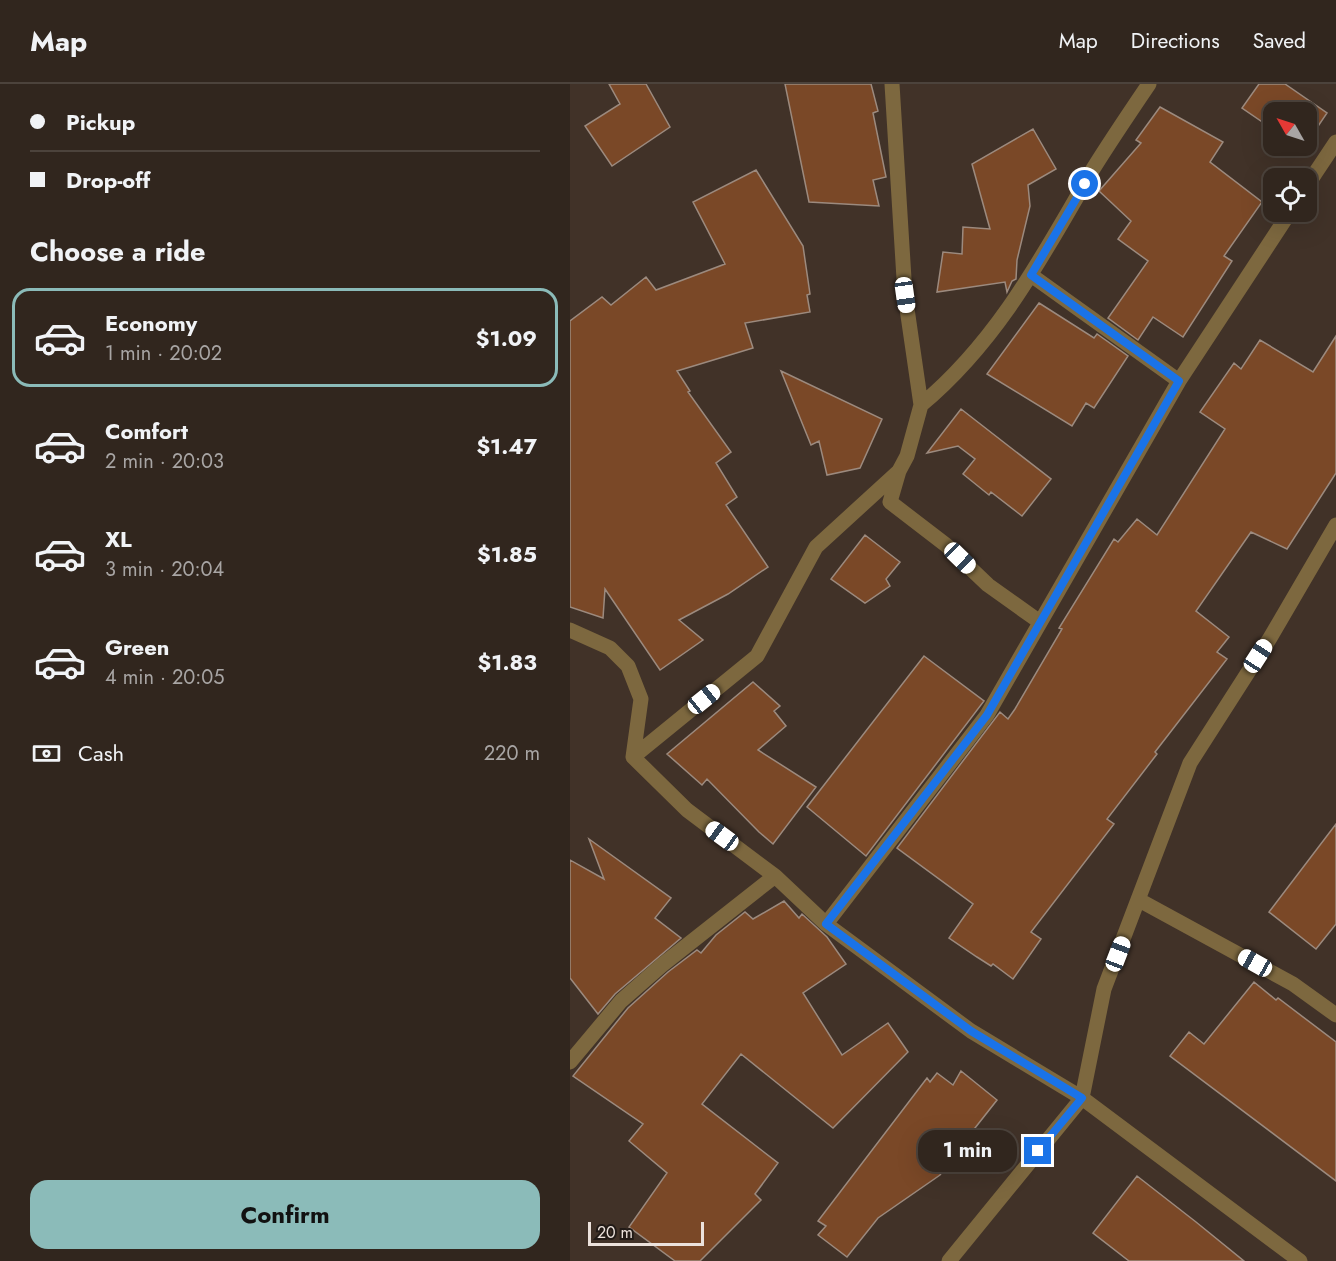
<!DOCTYPE html>
<html lang="en">
<head>
<meta charset="utf-8">
<style>
	:root { --surface:#31261e; --page:#3d322b; --text:#f1f3f6; --muted:#a8a5a4; --line:#4c433c; --accent:#8bbbb9 }
	body { margin:0; font-family:Jost,sans-serif; background:var(--page); color:var(--text); height:100vh; display:flex; flex-direction:column; font-size:22px; white-space:nowrap }
	* { box-sizing:border-box; margin:0 }
	p { font-size:20px; color:var(--muted) }
	.icon { flex:none; width:33px; height:33px; fill:none; stroke:currentColor; stroke-width:2; stroke-linecap:round; stroke-linejoin:round }
	.map { position:relative; flex:1; overflow:hidden }
	.drawer { display:flex; flex-direction:column; background:var(--surface); width:570px }
	.drawer>* { flex:none }
	.top-card { display:grid; align-content:center; height:132px; padding:0 30px; background:var(--surface) }
	.needle { width:39px; rotate:309deg }
	.buttons { position:absolute; left:693px; top:18px; display:grid; gap:12px }
	.buttons a { display:grid; place-items:center; width:54px; height:54px; border-radius:12px; background:var(--surface); box-shadow:0 6px 24px #0002,0 0 0 2px var(--line); font-size:30px }
	.scale { position:absolute; left:18px; bottom:15px; width:116px; box-sizing:border-box; padding-left:6px; border:3px solid #ece2dc; border-top:0; font-size:16px; line-height:21px; white-space:nowrap; color:#ece2dc; -webkit-text-stroke:4px #221b17; paint-order:stroke }
	.end { position:absolute; width:27px; height:27px; margin:-14px; border:8px solid #1a73e8; background:#fff; box-shadow:0 0 0 3px #fff }
	.from { border-radius:50% }
	.bubble { position:absolute; height:42px; border-radius:18px; background:var(--surface); box-shadow:0 6px 24px #0002,0 0 0 2px var(--line); font-size:20px; font-weight:700; line-height:42px; text-align:center }
	.car { position:absolute; width:18px; height:36px; margin:-18px -9px; border-radius:8px; box-shadow:0 0 4px 2px #0007; background:linear-gradient(#fff 24%,#345 0 40%,#fff 0 76%,#345 0 86%,#fff 0) }
	.top-card b { display:flex; align-items:center; gap:21px; height:57px; font-size:22px }
	.top-card b+b { border-top:2px solid var(--line) }
	.top-card i { width:15px; height:15px; background:var(--text) }
	ul { padding:0; list-style:none }
	li { display:flex; align-items:center; gap:18px; height:99px; margin:0 12px 9px; padding:0 18px; border:3px solid transparent; border-radius:18px }
	li div { flex:1 }
	li b { display:block; font-size:22px }
	li em { font-style:normal; font-weight:700 }
	li.on { border-color:var(--accent) }
	li>.icon { width:54px; height:54px; stroke-width:1.5 }
	h2 { padding:0 30px; font-size:27px; line-height:72px }
	.pay { display:flex; align-items:center; gap:15px; height:66px; padding:0 30px; font-size:22px }
	.pay p { margin-inline-start:auto }
	.action { display:flex; gap:12px; margin-top:auto; padding:12px 30px }
	.action a { flex:1; height:69px; border-radius:18px; background:var(--accent); color:#111; font-size:24px; font-weight:700; line-height:69px; text-align:center }
	header { display:flex; align-items:center; gap:36px; box-sizing:border-box; height:84px; padding:0 30px; background:var(--surface); border-bottom:2px solid var(--line) }
	header strong { font-size:28px }
	nav { display:flex; gap:33px; margin-inline-start:auto; font-size:21px }
	main { display:flex; flex:1; min-height:0 }
	.map>svg:first-child { display:block }
</style>
</head>
<body>
<header>
<strong>Map</strong>
<nav><a>Map</a><a>Directions</a><a>Saved</a></nav>
</header>
<main>
<section class="drawer">
<div class="top-card">
<b><i class="from"></i>Pickup</b>
<b><i></i>Drop-off</b>
</div>
<h2>Choose a ride</h2>
<ul>
<li class="on"><svg class="icon" aria-label="car" viewBox="0 0 24 24"><path d="M5 17H2v-5l4-1 3-4h7l3 4 3 1v5h-3M9 17h6M6 11h13"/><circle cx="7" cy="17" r="2"/><circle cx="17" cy="17" r="2"/></svg><div><b>Economy</b><p>1 min · 20:02</p></div><em>$1.09</em></li>
<li><svg class="icon" aria-label="car" viewBox="0 0 24 24"><path d="M5 17H2v-5l4-1 3-4h7l3 4 3 1v5h-3M9 17h6M6 11h13"/><circle cx="7" cy="17" r="2"/><circle cx="17" cy="17" r="2"/></svg><div><b>Comfort</b><p>2 min · 20:03</p></div><em>$1.47</em></li>
<li><svg class="icon" aria-label="car" viewBox="0 0 24 24"><path d="M5 17H2v-5l4-1 3-4h7l3 4 3 1v5h-3M9 17h6M6 11h13"/><circle cx="7" cy="17" r="2"/><circle cx="17" cy="17" r="2"/></svg><div><b>XL</b><p>3 min · 20:04</p></div><em>$1.85</em></li>
<li><svg class="icon" aria-label="car" viewBox="0 0 24 24"><path d="M5 17H2v-5l4-1 3-4h7l3 4 3 1v5h-3M9 17h6M6 11h13"/><circle cx="7" cy="17" r="2"/><circle cx="17" cy="17" r="2"/></svg><div><b>Green</b><p>4 min · 20:05</p></div><em>$1.83</em></li>
</ul>
<div class="pay"><svg class="icon" aria-label="cash" viewBox="0 0 24 24"><path d="M3 7h18v10H3z"/><circle cx="12" cy="12" r="2"/></svg>Cash<p>220 m</p></div>
<div class="action"><a>Confirm</a></div>
</section>
<div class="map">
<svg width="766" height="1177" viewBox="0 0 766 1177">
	<rect width="100%" height="100%" fill="#413228"/>
	<path fill="#7a4827" stroke="#9c8a7e" stroke-width="1.5" d="M 39,0 L 76,0 L 100,43 L 42,82 L 15,42 L 50,20 Z
		M 215,0 L 301,0 L 308,27 L 303,29 L 316,93 L 303,96 L 309,122 L 239,118 Z
		M 689,0 L 715,0 L 757,29 L 736,60 L 736,28 L 704,28 L 704,46 L 672,24 Z
		M 590,23 L 653,58 L 640,78 L 692,118 L 654,172 L 662,177 L 613,253 L 583,233 L 568,256 L 538,234 L 578,177 L 548,155 L 561,137 L 529,107 L 571,59 L 566,56 Z
		M 463,45 L 486,85 L 458,101 L 460,122 L 447,176 L 446,195 L 442,197 L 437,208 L 435,198 L 367,208 L 373,168 L 392,170 L 393,143 L 420,145 L 402,80 Z
		M 186,86 L 233,162 L 240,210 L 237,211 L 240,228 L 175,239 L 183,264 L 107,287 L 120,307 L 118,308 L 161,368 L 146,379 L 167,413 L 156,421 L 198,483 L 158,510 L 109,536 L 133,556 L 90,586 L 35,505 L 33,534 L 0,523 L 0,237 L 32,213 L 41,221 L 76,193 L 86,206 L 155,180 L 123,118 Z
		M 469,219 L 524,254 L 527,250 L 558,272 L 524,324 L 516,319 L 502,342 L 417,290 Z
		M 766,252 L 766,389 L 717,465 L 681,448 L 626,527 L 659,553 L 647,568 L 657,575 L 585,668 L 587,670 L 537,735 L 544,740 L 461,848 L 471,855 L 443,895 L 423,880 L 421,882 L 407,873 L 379,854 L 403,820 L 327,764 L 430,628 L 438,635 L 445,625 L 492,545 L 489,544 L 544,455 L 548,458 L 567,435 L 587,451 L 655,345 L 630,328 L 664,279 L 671,285 L 690,256 L 743,288 Z
		M 211,287 L 312,335 L 290,384 L 257,391 L 249,357 L 241,361 Z
		M 391,325 L 481,395 L 452,432 L 421,408 L 419,411 L 393,390 L 405,375 L 388,362 L 357,369 Z
		M 295,451 L 330,478 L 316,495 L 320,502 L 295,519 L 261,495 Z
		M 354,572 L 414,617 L 296,772 L 237,723 Z
		M 183,598 L 210,622 L 204,627 L 216,642 L 188,666 L 246,703 L 203,760 L 189,748 L 137,695 L 132,701 L 97,670 Z
		M 766,740 L 766,840 L 746,865 L 699,828 Z
		M 19,755 L 101,814 L 85,834 L 111,854 L 45,910 L 28,930 L 0,894 L 0,776 L 34,795 Z
		M 214,817 L 229,834 L 232,830 L 257,853 L 276,880 L 233,909 L 272,971 L 318,939 L 338,968 L 263,1044 L 171,970 L 132,1020 L 208,1079 L 185,1110 L 191,1116 L 130,1177 L 105,1177 L 59,1143 L 97,1089 L 59,1057 L 73,1040 L 3,992 L 58,924 L 98,888 L 127,866 L 131,869 L 146,851 L 175,828 L 183,835 Z
		M 684,898 L 706,916 L 708,914 L 766,958 L 766,1097 L 600,972 L 619,948 L 634,960 Z
		M 391,987 L 427,1016 L 390,1063 L 370,1091 L 308,1134 L 277,1173 L 248,1151 L 256,1142 L 248,1137 L 357,994 L 360,998 L 367,989 L 383,1001 Z
		M 567,1092 L 626,1138 L 674,1177 L 559,1177 L 523,1149 Z"/>
	<g fill="none" stroke-linecap="round" stroke-linejoin="round">
		<path stroke="#7d683f" stroke-width="15" d="M 322,0 L 335,211 L 351,321 L 337,372 L 329,387 L 320,418 L 376,461 L 418,501 L 470,538
			M 736,103 L 766,58
			M 461,191 L 609,297
			M 351,321 C 429,256 473,171 523,85 C 541,56 560,28 579,0
			M 0,546 L 40,564 L 58,582 L 71,615 L 63,673 L 117,726 L 205,792 L 256,840 L 401,947 L 512,1014 L 730,1177
			M 63,673 L 187,572 L 246,463 L 328,388
			M 569,816 L 723,900 L 766,931
			M 256,840 L 417,631 L 609,297 L 720,128
			M 0,978 L 51,917 L 92,881 L 205,792
			M 379,1177 L 512,1014 L 534,905 L 620,679 L 700,554 L 766,441"/>
	</g>
	<g fill="none" stroke-linecap="round" stroke-linejoin="round">
		<path stroke="#1a73e8" stroke-width="8" d="M 468,1067 L 512,1014 L 401,947 L 256,840 L 417,631 L 609,297 L 461,191 L 515,100"/>
	</g>
</svg>
<div class="buttons">
<a><svg class="needle" viewBox="-14 -14 28 28"><path d="M0-13l5 13h-10z" fill="#e53935"/><path d="M0 13l5-13h-10z" fill="#a8a5a4"/></svg></a>
<a><svg class="icon" aria-label="locate" viewBox="0 0 24 24"><circle cx="12" cy="12" r="6"/><path d="M12 2v4M12 18v4M2 12h4M18 12h4"/></svg></a>
</div>
<div class="scale">20 m</div>
<i class="end from" style="left:515px;top:100px"></i>
<i class="end" style="left:468px;top:1067px"></i>
<div class="bubble" style="left:348px;top:1046px;width:99px">1 min</div>
<i class="car" style="left:335px;top:211px;rotate:172deg"></i>
<i class="car" style="left:390px;top:474px;rotate:134deg"></i>
<i class="car" style="left:688px;top:572px;rotate:33deg"></i>
<i class="car" style="left:134px;top:615px;rotate:51deg"></i>
<i class="car" style="left:152px;top:752px;rotate:306deg"></i>
<i class="car" style="left:548px;top:870px;rotate:21deg"></i>
<i class="car" style="left:685px;top:879px;rotate:299deg"></i>
</div>
</main>
</body>
</html>
